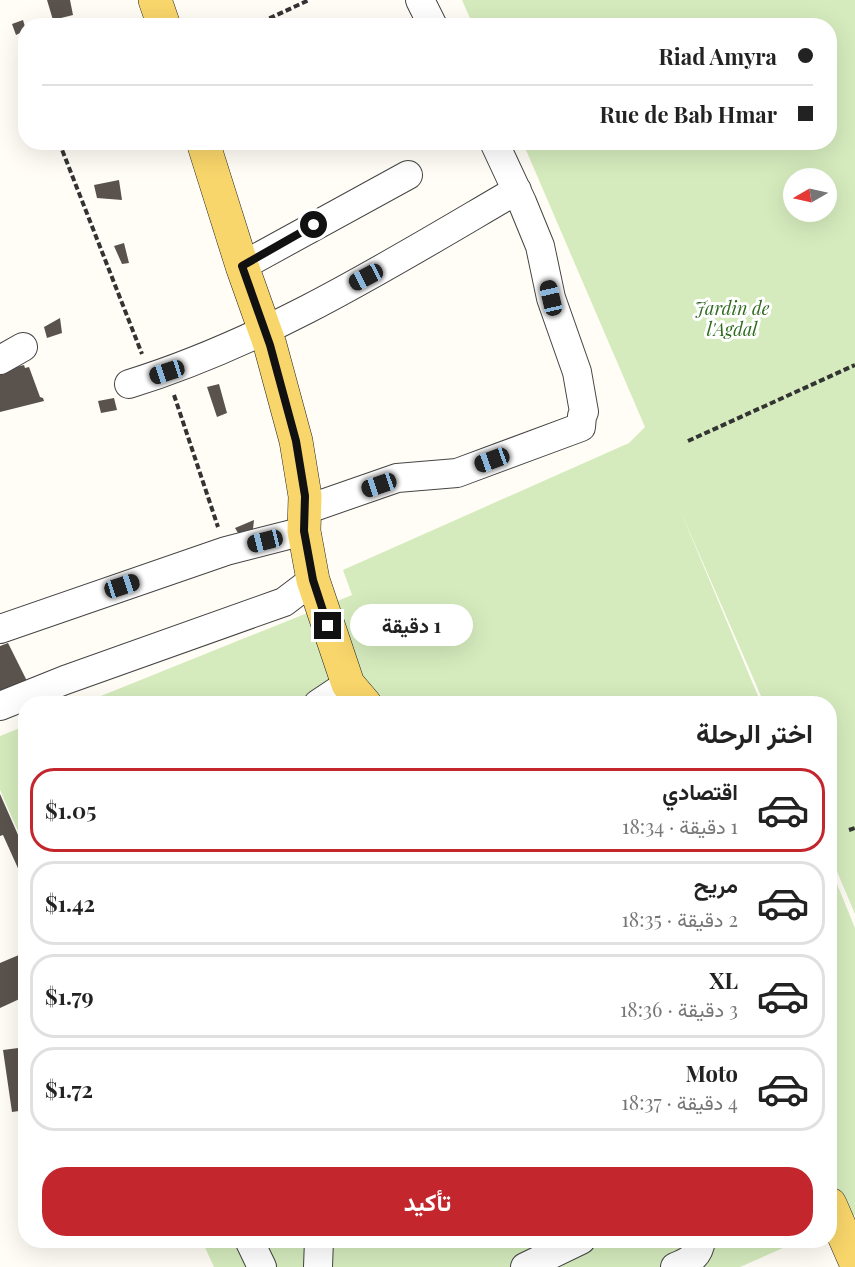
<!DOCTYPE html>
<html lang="ar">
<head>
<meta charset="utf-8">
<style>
	:root { --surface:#fff; --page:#f2f2f2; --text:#222; --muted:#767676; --line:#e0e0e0; --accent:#c4262e }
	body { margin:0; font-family:"Playfair Display",Vazirmatn,serif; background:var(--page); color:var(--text); direction:rtl; height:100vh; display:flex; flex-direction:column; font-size:22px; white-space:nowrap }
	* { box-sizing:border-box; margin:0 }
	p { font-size:20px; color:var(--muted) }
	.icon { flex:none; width:33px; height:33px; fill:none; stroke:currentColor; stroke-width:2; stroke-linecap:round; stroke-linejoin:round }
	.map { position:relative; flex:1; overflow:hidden; direction:ltr }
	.panel { position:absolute; left:18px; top:696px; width:819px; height:552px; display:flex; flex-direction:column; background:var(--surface); border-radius:24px; box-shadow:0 6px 24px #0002; direction:rtl }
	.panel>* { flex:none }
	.guide { position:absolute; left:18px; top:18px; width:819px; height:132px; border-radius:24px; box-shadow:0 6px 24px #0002; direction:rtl; display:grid; align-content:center; height:132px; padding:0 24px; background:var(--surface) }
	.needle { width:39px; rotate:261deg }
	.tools { position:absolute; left:783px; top:168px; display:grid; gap:12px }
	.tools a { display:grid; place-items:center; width:54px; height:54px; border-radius:50%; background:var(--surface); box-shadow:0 6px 24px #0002; font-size:30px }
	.end { position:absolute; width:27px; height:27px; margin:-14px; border:8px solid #111; background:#fff; box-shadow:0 0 0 3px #fff }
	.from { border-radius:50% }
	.bubble { position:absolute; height:42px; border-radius:21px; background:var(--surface); box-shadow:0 6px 24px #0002; font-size:20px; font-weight:700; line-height:42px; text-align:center; direction:rtl }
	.car { position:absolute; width:18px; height:36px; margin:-18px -9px; border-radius:8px; box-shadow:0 0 4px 2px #0007; background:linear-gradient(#222 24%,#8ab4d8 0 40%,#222 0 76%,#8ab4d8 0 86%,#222 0) }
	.guide b { display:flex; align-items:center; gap:21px; height:57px; font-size:22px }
	.guide b+b { border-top:2px solid var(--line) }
	.guide i { width:15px; height:15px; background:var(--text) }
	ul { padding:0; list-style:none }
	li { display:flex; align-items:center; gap:18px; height:84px; margin:0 12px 9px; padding:0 12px; border:3px solid var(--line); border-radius:24px }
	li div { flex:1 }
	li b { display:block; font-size:22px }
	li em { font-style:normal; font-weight:700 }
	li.on { border-color:var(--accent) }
	li>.icon { width:54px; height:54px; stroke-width:1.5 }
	h2 { padding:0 24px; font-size:27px; line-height:72px }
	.button { display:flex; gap:12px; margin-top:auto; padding:12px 24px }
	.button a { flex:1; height:69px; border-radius:24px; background:var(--accent); color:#fff; font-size:24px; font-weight:700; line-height:69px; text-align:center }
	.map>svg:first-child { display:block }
</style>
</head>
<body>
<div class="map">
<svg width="855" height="1267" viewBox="0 0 855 1267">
	<rect width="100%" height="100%" fill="#fffdf5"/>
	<path fill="#d5ebbd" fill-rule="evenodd" d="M 462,0 L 855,0 L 855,914 L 830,855 L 830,704 L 764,703 L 680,510 L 761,703 L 81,704 L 352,595 L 343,570 L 629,443 L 645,427 L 523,143 L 830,142 L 830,26 L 473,25 ZM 794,178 L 826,178 L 826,212 L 794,212 Z
		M 25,726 L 25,847 L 0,790 L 0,736 Z
		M 830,867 L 855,928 L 855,1215 L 830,1226 Z
		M 202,1241 L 799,1241 L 740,1267 L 214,1267 Z"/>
	<path fill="#5a524d" d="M 47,0 L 70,0 L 73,15 L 53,20 Z
		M 23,20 L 26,30 L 16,35 L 12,24 Z
		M 119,180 L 122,200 L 97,198 L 94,185 Z
		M 124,243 L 129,263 L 122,264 L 114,246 Z
		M 60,318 L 62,333 L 47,338 L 44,327 Z
		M 24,365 L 25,368 L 29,367 L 40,397 L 43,398 L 44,401 L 0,412 L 0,371 Z
		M 219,384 L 227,413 L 217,417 L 207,387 Z
		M 114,398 L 117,410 L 101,413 L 98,401 Z
		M 254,520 L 253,529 L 238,533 L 235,528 Z
		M 8,643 L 29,685 L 0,698 L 0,646 Z
		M 0,794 L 26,853 L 26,886 L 3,835 L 0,836 Z
		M 26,952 L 26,996 L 0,1008 L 0,963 Z
		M 26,1047 L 26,1110 L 12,1112 L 3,1050 Z"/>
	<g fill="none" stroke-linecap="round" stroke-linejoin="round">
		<g stroke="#444" stroke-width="30">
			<path id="minor" d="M 420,0 L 433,26
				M 242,266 L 408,175
				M 0,360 L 23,347
				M 129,384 C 268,341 392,263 517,190
				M 305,510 L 397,478 L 457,473 L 581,427 L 582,416 L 584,412 L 577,372 L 551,298 L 540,246 L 522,202 L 494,142
				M 0,629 L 226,551 L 304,531
				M 318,704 L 348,684
				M 0,706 L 65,680 L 284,602 L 313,580
				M 249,1240 L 262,1267
				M 318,1267 L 319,1240
				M 525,1267 L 581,1240
				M 675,1267 C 689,1261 699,1257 701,1240"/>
		</g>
		<g stroke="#222" stroke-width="34">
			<path id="major" d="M 155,0 L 164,26
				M 203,142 L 242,266 L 270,345 L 296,441 L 305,496 L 304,531 L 313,580 L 348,684 L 365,704
				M 830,1204 L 855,1261"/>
		</g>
		<path stroke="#333" stroke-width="4" stroke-dasharray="6 3" stroke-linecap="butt" d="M 253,26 L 309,0
			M 59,142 L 142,354
			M 174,395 L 218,527
			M 688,441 L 855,365
			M 849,830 L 855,828"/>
		<use href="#minor" stroke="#fff" stroke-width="28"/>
		<use href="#major" stroke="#f9d66b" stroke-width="33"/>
	</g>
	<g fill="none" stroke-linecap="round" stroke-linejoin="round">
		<path stroke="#111" stroke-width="8" d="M 314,225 L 242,266 L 270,345 L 296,441 L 305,496 L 304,531 L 313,580 L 328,626"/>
	</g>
	<g text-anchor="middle" stroke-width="6" stroke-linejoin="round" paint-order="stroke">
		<g font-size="18" font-style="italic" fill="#2f6b1f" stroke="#fff">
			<text x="732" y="315">Jardin de<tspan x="732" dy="21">l'Agdal</tspan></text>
		</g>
	</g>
</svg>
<div class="tools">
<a><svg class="needle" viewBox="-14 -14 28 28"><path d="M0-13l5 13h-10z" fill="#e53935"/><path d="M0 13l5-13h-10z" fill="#767676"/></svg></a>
</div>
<i class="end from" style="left:314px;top:225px"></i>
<i class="end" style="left:328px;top:626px"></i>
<div class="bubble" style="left:350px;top:604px;width:123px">1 دقيقة</div>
<i class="car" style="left:366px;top:277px;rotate:242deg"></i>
<i class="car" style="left:551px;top:298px;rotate:347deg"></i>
<i class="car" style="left:167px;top:372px;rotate:252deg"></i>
<i class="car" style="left:492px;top:460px;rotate:250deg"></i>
<i class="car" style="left:379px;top:485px;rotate:251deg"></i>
<i class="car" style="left:265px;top:541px;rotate:256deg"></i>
<i class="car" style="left:122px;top:586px;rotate:72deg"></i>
<div class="guide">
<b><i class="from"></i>Riad Amyra</b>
<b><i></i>Rue de Bab Hmar</b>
</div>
<section class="panel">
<h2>اختر الرحلة</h2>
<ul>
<li class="on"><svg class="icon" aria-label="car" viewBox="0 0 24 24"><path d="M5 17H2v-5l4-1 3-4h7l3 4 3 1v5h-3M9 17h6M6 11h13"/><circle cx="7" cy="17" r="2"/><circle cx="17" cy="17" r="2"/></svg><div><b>اقتصادي</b><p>1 دقيقة · 18:34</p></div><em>$1.05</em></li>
<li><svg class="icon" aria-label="car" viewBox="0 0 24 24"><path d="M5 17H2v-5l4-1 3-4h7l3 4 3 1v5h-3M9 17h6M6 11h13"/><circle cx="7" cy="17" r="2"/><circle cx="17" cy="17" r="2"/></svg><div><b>مريح</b><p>2 دقيقة · 18:35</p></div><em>$1.42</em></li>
<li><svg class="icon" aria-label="car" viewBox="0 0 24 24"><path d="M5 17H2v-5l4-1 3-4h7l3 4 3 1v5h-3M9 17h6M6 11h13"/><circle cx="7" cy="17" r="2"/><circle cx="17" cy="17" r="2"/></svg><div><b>XL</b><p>3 دقيقة · 18:36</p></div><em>$1.79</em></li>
<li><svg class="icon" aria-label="car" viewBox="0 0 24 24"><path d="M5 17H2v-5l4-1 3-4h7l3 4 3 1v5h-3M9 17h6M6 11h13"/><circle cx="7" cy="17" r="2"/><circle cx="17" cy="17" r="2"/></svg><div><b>Moto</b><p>4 دقيقة · 18:37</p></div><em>$1.72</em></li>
</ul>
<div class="button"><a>تأكيد</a></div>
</section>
</div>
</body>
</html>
